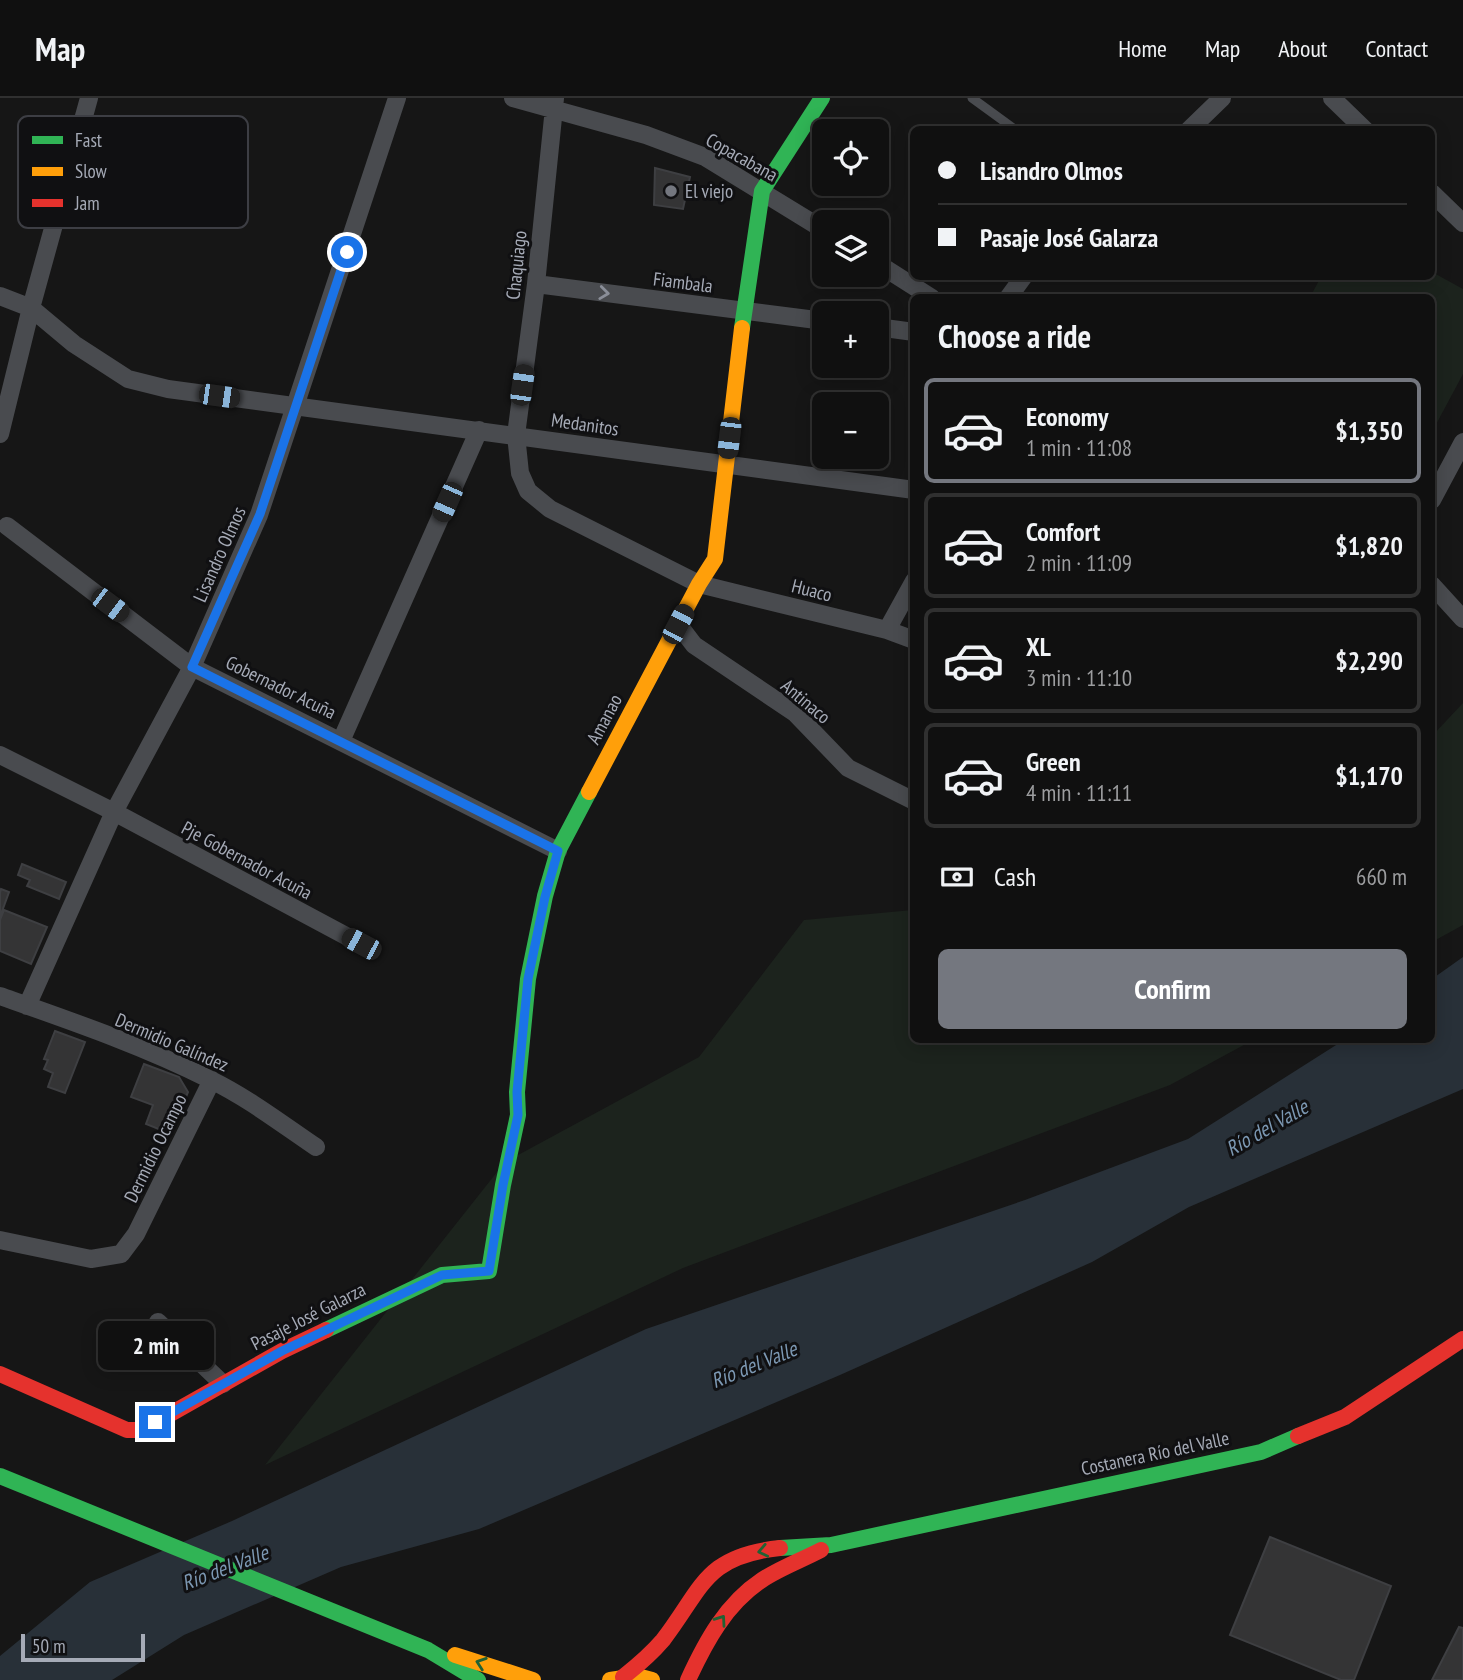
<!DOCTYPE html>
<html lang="en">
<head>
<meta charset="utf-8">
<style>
	:root { --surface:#101010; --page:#1e1e1e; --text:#f1f3f6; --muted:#9c9d9f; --line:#303030; --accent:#74777f }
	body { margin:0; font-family:"PT Sans Narrow",sans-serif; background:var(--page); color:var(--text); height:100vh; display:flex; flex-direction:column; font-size:26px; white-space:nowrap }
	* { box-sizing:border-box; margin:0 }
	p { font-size:23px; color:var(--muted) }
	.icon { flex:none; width:38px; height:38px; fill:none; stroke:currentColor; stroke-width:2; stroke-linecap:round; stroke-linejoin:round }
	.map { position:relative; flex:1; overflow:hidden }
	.drawer { position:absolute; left:910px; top:196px; width:525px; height:749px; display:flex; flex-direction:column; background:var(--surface); border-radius:10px; box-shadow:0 4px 18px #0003,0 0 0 2px var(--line) }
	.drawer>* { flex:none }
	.banner { position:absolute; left:910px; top:28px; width:525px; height:154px; border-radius:10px; box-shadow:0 4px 18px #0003,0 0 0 2px var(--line); display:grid; align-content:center; height:154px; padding:0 28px; background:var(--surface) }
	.controls { position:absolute; left:812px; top:21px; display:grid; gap:14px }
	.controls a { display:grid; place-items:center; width:77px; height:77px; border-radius:10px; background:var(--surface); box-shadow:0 4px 18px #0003,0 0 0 2px var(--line); font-size:35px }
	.scale { position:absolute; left:21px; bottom:18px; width:124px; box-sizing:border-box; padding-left:7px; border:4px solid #a6abb7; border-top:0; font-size:19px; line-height:24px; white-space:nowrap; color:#a6abb7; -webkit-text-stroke:5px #101012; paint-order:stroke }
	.end { position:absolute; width:32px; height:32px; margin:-16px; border:9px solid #1a73e8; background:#fff; box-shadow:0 0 0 4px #fff }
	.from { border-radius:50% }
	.bubble { position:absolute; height:49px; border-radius:10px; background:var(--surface); box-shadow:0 4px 18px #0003,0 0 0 2px var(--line); font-size:23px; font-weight:800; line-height:49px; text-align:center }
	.car { position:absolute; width:21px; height:42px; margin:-21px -10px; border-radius:9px; box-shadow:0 0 5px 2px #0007; background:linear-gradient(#222 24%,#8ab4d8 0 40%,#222 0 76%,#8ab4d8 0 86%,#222 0) }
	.banner b { display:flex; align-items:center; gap:24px; height:66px; font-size:26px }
	.banner b+b { border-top:2px solid var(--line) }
	.banner i { width:18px; height:18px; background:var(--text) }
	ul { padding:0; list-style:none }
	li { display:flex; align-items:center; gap:21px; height:105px; margin:0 14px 10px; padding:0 14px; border:4px solid var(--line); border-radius:10px }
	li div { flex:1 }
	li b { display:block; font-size:26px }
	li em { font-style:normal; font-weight:800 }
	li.current { border-color:var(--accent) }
	li>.icon { width:63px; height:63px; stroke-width:1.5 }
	h2 { padding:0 28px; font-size:32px; line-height:84px }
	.pay { display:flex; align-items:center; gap:18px; height:77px; padding:0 28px; font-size:26px }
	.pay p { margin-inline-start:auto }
	.button { display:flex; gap:14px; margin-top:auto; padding:14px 28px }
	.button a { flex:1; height:80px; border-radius:10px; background:var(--accent); color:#fff; font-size:28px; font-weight:800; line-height:80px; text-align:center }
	header { display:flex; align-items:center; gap:42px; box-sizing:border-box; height:98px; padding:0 35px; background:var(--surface); border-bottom:2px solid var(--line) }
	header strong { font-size:33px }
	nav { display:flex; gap:38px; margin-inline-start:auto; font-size:24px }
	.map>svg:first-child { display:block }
</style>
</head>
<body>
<header>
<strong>Map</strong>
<nav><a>Home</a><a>Map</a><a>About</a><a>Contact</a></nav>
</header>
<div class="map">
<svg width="1463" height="1582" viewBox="0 0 1463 1582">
	<rect width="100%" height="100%" fill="#161616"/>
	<path fill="#1c231d" d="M 1432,174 L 1463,191 L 1463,276 L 1432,334 L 1432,200 L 1310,199 L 1321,179 L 1432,178 Z
		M 1463,605 L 1463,827 L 1432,844 L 1432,638 Z
		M 913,812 L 914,942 L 1253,942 L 1170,987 L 683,1170 L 265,1367 L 505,1064 L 699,959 L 804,822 Z"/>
	<path fill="#283038" d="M 1463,859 L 1463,991 L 1189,1109 L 1092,1164 L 840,1277 L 479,1431 L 341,1469 L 184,1537 L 112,1582 L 0,1582 L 0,1558 L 90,1484 L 232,1423 L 646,1231 L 1025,1102 L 1188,1041 L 1344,942 L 1432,942 L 1432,881 Z"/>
	<path fill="#343435" stroke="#3e3f42" stroke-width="2" d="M 655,70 L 690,79 L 683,111 L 654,107 Z
		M 22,766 L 66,784 L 59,801 L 27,788 L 30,782 L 18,777 Z
		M 1,791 L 9,794 L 0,819 L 0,795 Z
		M 4,812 L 47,829 L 31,866 L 0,853 L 0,822 Z
		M 55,933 L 85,944 L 65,995 L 48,989 L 53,975 L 44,971 L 48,962 L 44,961 Z
		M 144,966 L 179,979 L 188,994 L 171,1036 L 146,1026 L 153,1007 L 131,999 Z
		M 1270,1439 L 1391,1488 L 1354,1582 L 1341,1582 L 1230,1537 Z
		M 1459,1529 L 1463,1530 L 1463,1582 L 1432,1582 Z"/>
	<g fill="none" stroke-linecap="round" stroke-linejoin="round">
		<path stroke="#494b4f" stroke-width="9" d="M 972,0 L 1016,32"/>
		<path stroke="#494b4f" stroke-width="18" d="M 513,0 L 646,37 L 705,59 L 824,132
			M 555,0 L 536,186 L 516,337 L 520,375 L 528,393 L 550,411 L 699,486 L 887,532 L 914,542
			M 1332,0 L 1365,32
			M 1189,32 L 1222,0
			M 77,43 L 239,90
			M 1432,95 L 1463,125
			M 877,165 L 932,200
			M 536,186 L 824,223
			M 0,198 L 31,210 L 74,246 L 128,281 L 168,291 L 914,392
			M 1008,200 L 1024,178
			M 877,229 L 914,234
			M 0,336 L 31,210 L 89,0
			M 1432,402 L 1463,344
			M 7,428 L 192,569 L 558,753
			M 1432,487 L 1463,521
			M 678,526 L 694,547 L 795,615 L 848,670 L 914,703
			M 887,532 L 914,483
			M 341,643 L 479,332
			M 0,657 L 114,714 L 361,846
			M 0,898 C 71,923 144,948 211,982 C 248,1000 282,1026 316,1049
			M 27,908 L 114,714 L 192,569 L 259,417 L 397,0
			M 0,1142 L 91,1161 L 121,1156 L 136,1136 L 212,982
			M 158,1224 L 223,1286"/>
		<path stroke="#30b455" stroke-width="16" d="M 742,230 L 762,93 L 822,0
			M 326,1232 L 442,1177 L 489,1173 L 503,1087 L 518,1017 L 517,994 L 528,881 L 545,798 L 558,753 L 589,694
			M 0,1378 L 428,1552 L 478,1582
			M 780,1450 L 831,1447 L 1261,1354 L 1298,1338"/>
		<path stroke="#ff9f0a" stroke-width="16" d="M 589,694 L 699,486 L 715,461 L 742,230
			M 455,1557 L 533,1582
			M 610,1582 L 637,1578 L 652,1582"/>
		<path stroke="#e5322d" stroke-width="16" d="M 0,1276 L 127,1332 L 142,1332 L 282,1253 L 326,1232
			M 1298,1338 L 1345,1319 L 1463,1241
			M 623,1579 C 637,1568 651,1556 663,1542 C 703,1490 704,1458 780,1450
			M 688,1582 C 706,1543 726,1506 762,1482 C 780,1470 802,1462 821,1452"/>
	</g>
	<defs><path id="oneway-chevron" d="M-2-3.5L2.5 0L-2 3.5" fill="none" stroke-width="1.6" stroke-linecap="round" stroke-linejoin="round" transform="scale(1.75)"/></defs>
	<use stroke="#8a8e98" href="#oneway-chevron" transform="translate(604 195) rotate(7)"/>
	<g stroke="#206234">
		<use href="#oneway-chevron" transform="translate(763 1453) rotate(168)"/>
		<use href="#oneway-chevron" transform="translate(721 1522) rotate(-55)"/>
		<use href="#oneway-chevron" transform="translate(481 1565) rotate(-161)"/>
	</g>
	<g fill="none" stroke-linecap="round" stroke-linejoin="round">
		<path stroke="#1a73e8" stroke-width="9" d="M 155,1324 L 282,1253 L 442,1177 L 489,1173 L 503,1087 L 518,1017 L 517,994 L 528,881 L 545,799 L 558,753 L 192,569 L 260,416 L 347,154"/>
	</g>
	<circle fill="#74777f" stroke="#101012" stroke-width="2.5" cx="671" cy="93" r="7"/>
	<g text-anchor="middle" stroke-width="6" stroke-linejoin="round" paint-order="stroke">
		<g font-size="19" fill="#a6abb7" stroke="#101012">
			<text transform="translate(742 59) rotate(29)" y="7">Copacabana</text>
			<text transform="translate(516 167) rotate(-84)" y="7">Chaquiago</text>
			<text transform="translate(683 184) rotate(7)" y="7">Fiambala</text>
			<text transform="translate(585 326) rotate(8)" y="7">Medanitos</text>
			<text transform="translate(219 456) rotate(-66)" y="7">Lisandro Olmos</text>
			<text transform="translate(812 492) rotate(14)" y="7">Huaco</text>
			<text transform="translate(281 589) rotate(26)" y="7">Gobernador Acuña</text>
			<text transform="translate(806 603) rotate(40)" y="7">Antinaco</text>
			<text transform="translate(604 621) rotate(-62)" y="7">Amanao</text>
			<text transform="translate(247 762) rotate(28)" y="7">Pje Gobernador Acuña</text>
			<text transform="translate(172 944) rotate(23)" y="7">Dermidio Galíndez</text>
			<text transform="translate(155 1050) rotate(-64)" y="7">Dermidio Ocampo</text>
			<text transform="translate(308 1218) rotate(-27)" y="7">Pasaje José Galarza</text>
			<text transform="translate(1155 1355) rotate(-12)" y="7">Costanera Río del Valle</text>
		</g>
		<g font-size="19" fill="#a6abb7" stroke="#101012" text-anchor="start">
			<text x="685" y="100">El viejo</text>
		</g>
		<g font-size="21" font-style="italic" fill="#7c98b3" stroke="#101012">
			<text transform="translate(1267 1030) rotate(-30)" y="7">Río del Valle</text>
			<text transform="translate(754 1267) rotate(-22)" y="7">Río del Valle</text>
			<text transform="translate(225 1470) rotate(-21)" y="7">Río del Valle</text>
		</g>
	</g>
	<rect x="18" y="18" width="230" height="112" rx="10" fill="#101012" stroke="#3d3e44" stroke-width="2"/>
	<rect x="32" y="38" width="31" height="8" fill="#30b455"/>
	<rect x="32" y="69" width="31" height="9" fill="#ff9f0a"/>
	<rect x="32" y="101" width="31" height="8" fill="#e5322d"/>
	<g font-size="19" fill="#a6abb7">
		<text x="75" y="49">Fast</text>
		<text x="75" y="80">Slow</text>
		<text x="75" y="112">Jam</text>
	</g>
</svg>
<div class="controls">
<a><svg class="icon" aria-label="locate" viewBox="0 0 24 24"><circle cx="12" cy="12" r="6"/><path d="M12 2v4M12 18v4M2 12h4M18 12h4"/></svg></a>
<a><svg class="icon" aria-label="layers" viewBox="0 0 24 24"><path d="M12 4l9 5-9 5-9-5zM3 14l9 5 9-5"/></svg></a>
<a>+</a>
<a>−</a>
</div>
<div class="scale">50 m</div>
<i class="end from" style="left:347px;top:154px"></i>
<i class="end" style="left:155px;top:1324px"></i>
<div class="bubble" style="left:98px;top:1223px;width:116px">2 min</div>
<i class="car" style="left:522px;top:287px;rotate:8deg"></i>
<i class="car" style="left:219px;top:298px;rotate:98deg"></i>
<i class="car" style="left:729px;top:340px;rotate:187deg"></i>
<i class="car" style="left:447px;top:404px;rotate:204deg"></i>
<i class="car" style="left:110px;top:507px;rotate:127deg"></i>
<i class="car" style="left:678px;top:526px;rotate:28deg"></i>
<i class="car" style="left:361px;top:846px;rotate:298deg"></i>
<div class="banner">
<b><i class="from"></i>Lisandro Olmos</b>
<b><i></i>Pasaje José Galarza</b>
</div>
<section class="drawer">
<h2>Choose a ride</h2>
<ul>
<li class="current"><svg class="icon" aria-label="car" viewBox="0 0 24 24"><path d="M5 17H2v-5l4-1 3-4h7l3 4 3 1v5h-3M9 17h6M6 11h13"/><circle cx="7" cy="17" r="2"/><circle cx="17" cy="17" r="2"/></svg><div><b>Economy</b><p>1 min · 11:08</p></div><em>$1,350</em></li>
<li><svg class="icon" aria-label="car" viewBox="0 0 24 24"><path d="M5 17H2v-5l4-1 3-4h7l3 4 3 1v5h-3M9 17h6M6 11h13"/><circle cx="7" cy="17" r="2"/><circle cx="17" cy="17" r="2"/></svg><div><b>Comfort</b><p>2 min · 11:09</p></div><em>$1,820</em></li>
<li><svg class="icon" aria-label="car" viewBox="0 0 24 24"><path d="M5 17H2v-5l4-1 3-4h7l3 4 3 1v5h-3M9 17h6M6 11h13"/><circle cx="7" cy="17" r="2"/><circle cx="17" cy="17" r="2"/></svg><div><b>XL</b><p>3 min · 11:10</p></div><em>$2,290</em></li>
<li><svg class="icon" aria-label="car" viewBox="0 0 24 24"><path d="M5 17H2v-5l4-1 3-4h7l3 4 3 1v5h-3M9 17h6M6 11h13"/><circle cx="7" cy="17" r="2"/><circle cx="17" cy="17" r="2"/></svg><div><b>Green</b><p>4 min · 11:11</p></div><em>$1,170</em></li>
</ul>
<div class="pay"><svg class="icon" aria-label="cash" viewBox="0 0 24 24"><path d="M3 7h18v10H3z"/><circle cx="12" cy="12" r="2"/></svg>Cash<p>660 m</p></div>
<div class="button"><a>Confirm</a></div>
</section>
</div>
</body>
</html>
